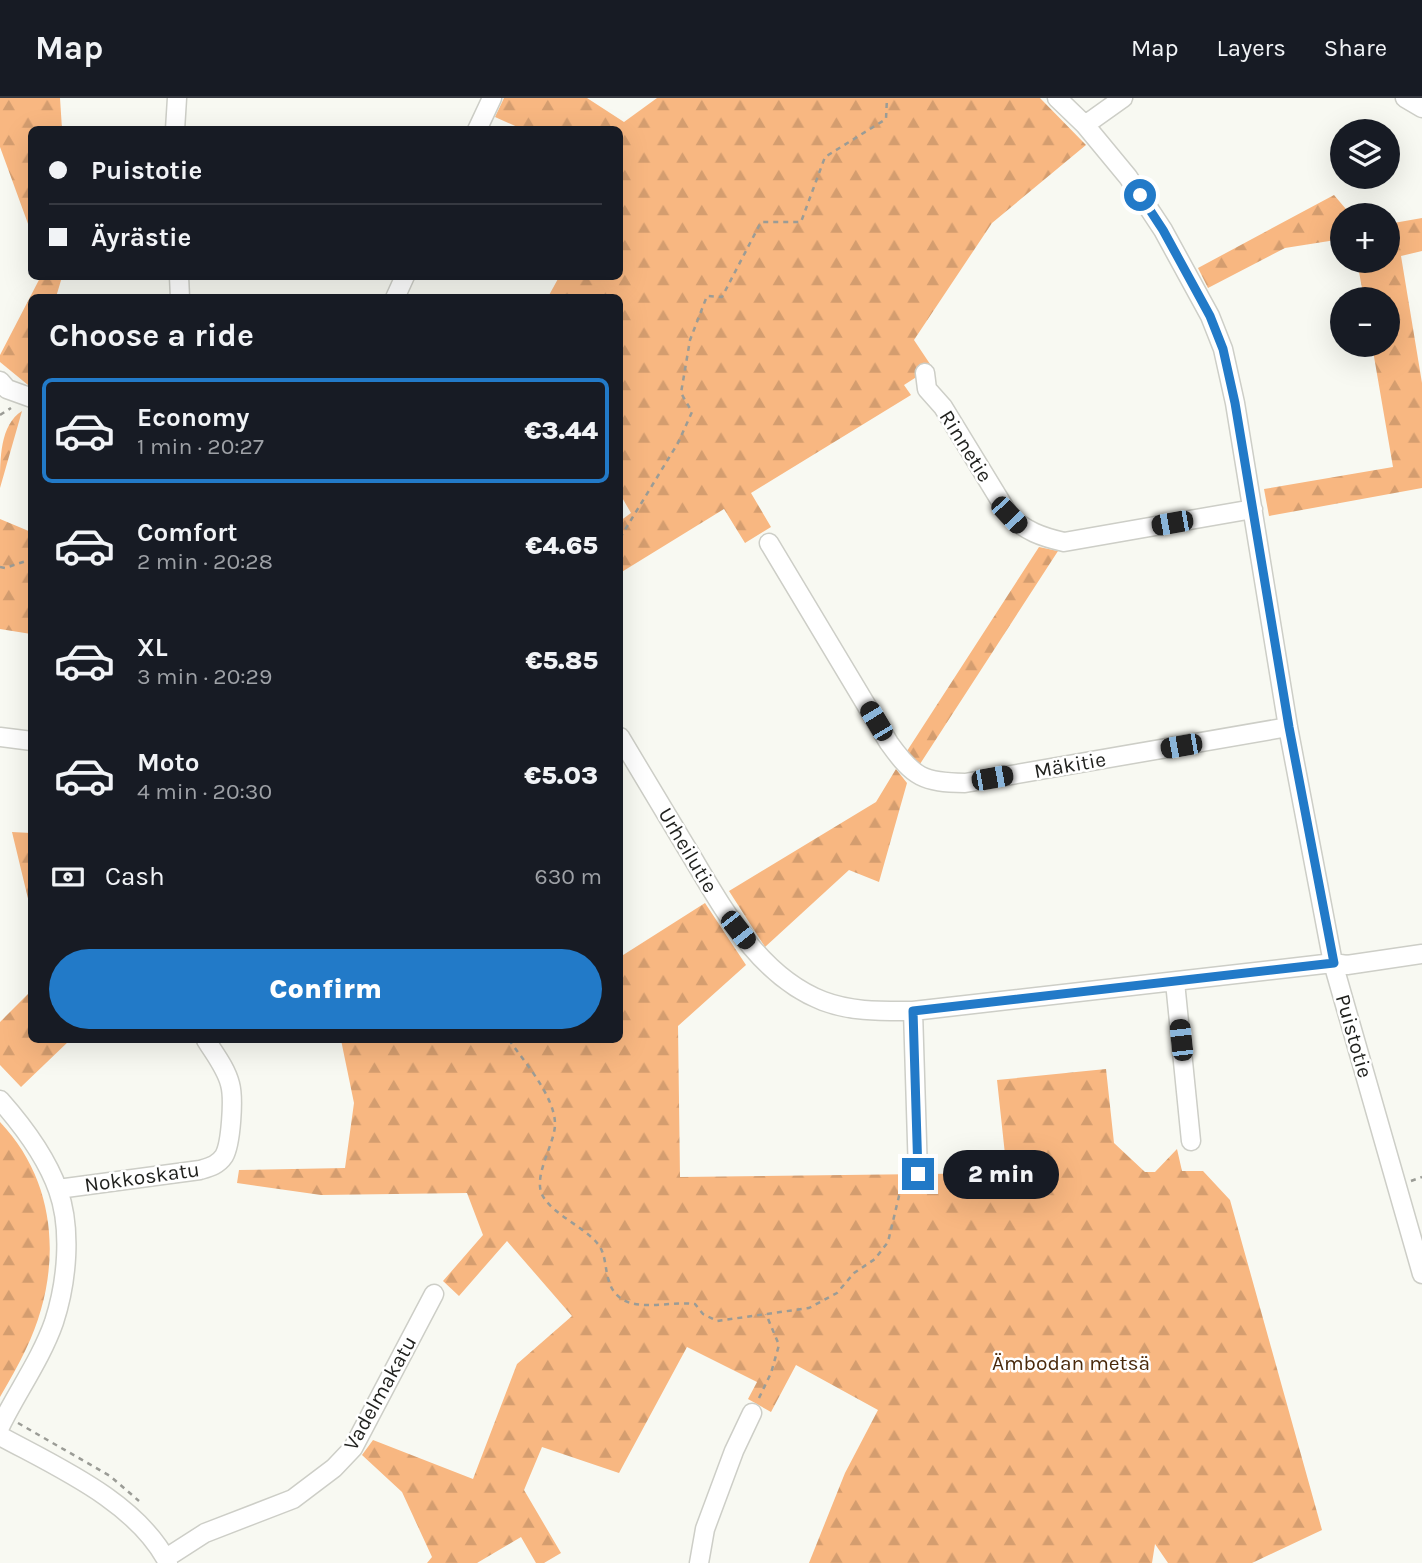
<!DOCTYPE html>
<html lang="en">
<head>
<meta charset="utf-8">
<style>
	:root { --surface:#171b24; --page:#20242c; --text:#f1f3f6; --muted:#9ea1a6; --line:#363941; --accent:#227ac8 }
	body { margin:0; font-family:Karla,sans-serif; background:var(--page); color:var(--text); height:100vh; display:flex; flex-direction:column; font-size:26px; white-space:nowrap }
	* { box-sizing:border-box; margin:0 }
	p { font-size:23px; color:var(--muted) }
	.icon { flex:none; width:38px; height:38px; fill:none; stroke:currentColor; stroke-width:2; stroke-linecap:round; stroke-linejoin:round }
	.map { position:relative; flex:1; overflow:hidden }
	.drawer { position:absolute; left:28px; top:196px; width:595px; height:749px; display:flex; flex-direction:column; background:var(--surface); border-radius:10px; box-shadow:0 7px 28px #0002 }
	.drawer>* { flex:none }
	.banner { position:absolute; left:28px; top:28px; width:595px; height:154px; border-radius:10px; box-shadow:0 7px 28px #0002; display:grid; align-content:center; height:154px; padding:0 21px; background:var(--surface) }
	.fabs { position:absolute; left:1330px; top:21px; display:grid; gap:14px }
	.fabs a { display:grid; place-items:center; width:70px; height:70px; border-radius:50%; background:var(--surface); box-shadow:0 7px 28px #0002; font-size:35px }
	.end { position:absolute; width:32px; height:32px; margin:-16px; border:9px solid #227ac8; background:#fff; box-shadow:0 0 0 4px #fff }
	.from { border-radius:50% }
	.bubble { position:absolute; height:49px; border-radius:24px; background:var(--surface); box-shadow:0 7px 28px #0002; font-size:23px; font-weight:800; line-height:49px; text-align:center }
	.car { position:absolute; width:21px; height:42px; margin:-21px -10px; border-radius:9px; box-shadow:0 0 5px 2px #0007; background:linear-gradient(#222 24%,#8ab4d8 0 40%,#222 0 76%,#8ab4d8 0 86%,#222 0) }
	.banner b { display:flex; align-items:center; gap:24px; height:66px; font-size:26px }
	.banner b+b { border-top:2px solid var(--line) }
	.banner i { width:18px; height:18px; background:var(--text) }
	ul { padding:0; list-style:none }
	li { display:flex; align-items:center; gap:21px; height:105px; margin:0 14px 10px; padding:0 7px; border:4px solid transparent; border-radius:10px }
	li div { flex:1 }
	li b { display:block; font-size:26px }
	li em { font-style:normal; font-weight:800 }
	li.current { border-color:var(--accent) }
	li>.icon { width:63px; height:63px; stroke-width:1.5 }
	h2 { padding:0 21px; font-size:32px; line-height:84px }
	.pay { display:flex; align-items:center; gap:18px; height:77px; padding:0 21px; font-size:26px }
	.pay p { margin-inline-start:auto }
	.button { display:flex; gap:14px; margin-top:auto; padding:14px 21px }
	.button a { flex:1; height:80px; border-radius:42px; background:var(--accent); color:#fff; font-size:28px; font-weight:800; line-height:80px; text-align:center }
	header { display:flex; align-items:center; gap:42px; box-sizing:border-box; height:98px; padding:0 35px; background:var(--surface); border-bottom:2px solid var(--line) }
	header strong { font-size:33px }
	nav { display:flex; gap:38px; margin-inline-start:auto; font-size:24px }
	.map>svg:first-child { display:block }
</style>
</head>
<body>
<header>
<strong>Map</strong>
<nav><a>Map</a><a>Layers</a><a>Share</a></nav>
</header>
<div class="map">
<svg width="1422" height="1465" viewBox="0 0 1422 1465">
	<defs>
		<pattern id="forest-firs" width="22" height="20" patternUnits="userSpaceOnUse" patternTransform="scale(1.75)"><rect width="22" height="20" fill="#f8b781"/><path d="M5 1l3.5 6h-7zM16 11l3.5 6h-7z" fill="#d49d6f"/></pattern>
	</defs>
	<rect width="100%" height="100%" fill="#f8f9f2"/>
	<path fill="url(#forest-firs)" d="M 0,0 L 60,0 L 62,31 L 32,32 L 31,134 L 0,49 Z
		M 504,0 L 587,0 L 624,24 L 657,0 L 1040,0 L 1086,47 L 992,125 L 914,242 L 932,269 L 904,287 L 911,297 L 751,395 L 771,429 L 745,445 L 724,411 L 620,475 L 620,423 L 631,415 L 620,396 L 620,200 L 548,199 L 559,179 L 620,178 L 620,32 L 522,31 L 495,19 Z
		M 1334,97 L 1351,117 L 1342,117 L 1342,141 L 1285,150 L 1208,190 L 1198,170 Z
		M 1422,120 L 1422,153 L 1401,158 L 1422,285 L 1422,390 L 1269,418 L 1264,391 L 1393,369 L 1372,247 L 1388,247 L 1388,201 L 1364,201 L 1357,163 L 1388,163 L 1388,126 Z
		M 41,178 L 62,179 L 56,199 L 32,200 L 32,276 L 28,287 L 0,264 L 0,257 Z
		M 22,313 L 0,390 C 0,360 0,327 22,313 Z
		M 0,421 L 31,434 L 31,536 L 0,531 Z
		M 1039,449 L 1058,453 L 920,666 L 907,653 Z
		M 896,671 L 907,685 L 879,784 L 849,772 L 765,849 L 729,793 L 876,704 Z
		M 12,734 L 31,735 L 31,813 Z
		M 705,805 L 746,867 L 678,928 L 680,1079 L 1007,1075 L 997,982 L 1106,971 L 1114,1045 L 1145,1074 L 1155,1074 L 1177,1051 L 1182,1073 L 1203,1073 L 1230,1102 L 1322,1432 L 1252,1465 L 1168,1465 L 1155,1446 L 1152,1465 L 809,1465 L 845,1375 L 878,1312 L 796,1267 L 771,1314 L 748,1301 L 757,1284 L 687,1249 L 619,1375 L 542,1349 L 524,1392 L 561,1455 L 544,1465 L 536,1465 L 521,1439 L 477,1465 L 427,1465 L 432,1459 L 402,1394 L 362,1357 L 373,1342 L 473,1381 L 517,1266 L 572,1218 L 507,1143 L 459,1198 L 443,1183 L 483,1137 L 467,1095 L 321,1097 L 237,1085 L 239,1072 L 345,1070 L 354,1005 L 341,942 L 620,942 L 620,859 Z
		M 31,893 L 32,942 L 70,942 L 21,989 L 0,967 L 0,924 Z
		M 0,1024 C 60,1087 62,1176 26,1251 C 18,1268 9,1283 0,1299 Z"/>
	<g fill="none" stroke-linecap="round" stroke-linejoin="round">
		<g stroke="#cdcec7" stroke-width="21">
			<path id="minor" d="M 1057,0 L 1085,27 L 1128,79 L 1163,132 L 1210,218 L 1223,251 L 1235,305 L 1288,629 L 1333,865 L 1422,1176
				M 1405,0 L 1422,10
				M 1085,27 L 1123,0
				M 175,32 L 177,0
				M 477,32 L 492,0
				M 179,178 L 180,200
				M 395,200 L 405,178
				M 925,275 L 927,291 L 943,309 L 1009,417 C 1025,433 1042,439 1064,444 L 1253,411
				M 0,283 L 7,291 L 32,300
				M 769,445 L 889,645 C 914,680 923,684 965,685 L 1288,629
				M 0,639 L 32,643
				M 620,639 C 642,675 664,712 686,749 C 721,806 756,877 823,903 C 852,914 882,913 913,913 L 1333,865 L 1347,867 L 1422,856
				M 1175,884 L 1191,1043
				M 913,913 L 918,1076
				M 0,1002 C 23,1028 46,1058 58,1092 C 72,1131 67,1184 54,1224 C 41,1261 17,1294 0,1329
				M 58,1091 L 200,1072 C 210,1069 218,1067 224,1058 C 231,1046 234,1000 230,986 C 226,970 214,955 206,942
				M 0,1338 C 57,1369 137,1404 168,1465
				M 166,1460 L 205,1435 L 293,1401 L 334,1370 L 353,1350 L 434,1196
				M 699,1465 L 705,1431 L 734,1353 L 752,1315"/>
		</g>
		<path stroke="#9b9c96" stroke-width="2.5" stroke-dasharray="5 5" stroke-linecap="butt" d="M 0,317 L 11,310
			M 620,440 L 678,345 L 692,314 L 681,295 L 690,242 L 707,198 L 722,199 L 761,124 L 801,124 L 825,59 L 886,21 L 887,0
			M 0,469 L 5,470 L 32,461
			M 509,942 C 524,963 555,999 555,1026 C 555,1045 535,1074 541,1094 C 549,1117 594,1132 602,1153 C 608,1167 604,1190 622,1201 C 639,1213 673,1203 695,1206 L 703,1216 L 717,1223 L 809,1210 L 837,1195 L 854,1175 L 875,1161 L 888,1144 L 899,1098 L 909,1086
			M 1411,1083 L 1422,1079
			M 759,1300 L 771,1275 L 779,1247 L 766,1216
			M 18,1325 L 110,1378 L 139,1403"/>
		<use href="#minor" stroke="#fff" stroke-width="18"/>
	</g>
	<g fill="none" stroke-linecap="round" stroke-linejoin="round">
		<path stroke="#227ac8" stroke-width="9" d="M 918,1076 L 913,913 L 1334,865 L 1289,629 L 1235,305 L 1223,251 L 1210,218 L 1163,132 L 1140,97"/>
	</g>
	<g text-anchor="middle" stroke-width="5" stroke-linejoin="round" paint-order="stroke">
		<g font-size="21" fill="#1f201d" stroke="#fff">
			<text transform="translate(966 348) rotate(58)" y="7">Rinnetie</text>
			<text transform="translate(1070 667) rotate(-10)" y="7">Mäkitie</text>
			<text transform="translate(688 752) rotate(59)" y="7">Urheilutie</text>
			<text transform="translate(1354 938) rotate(74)" y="7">Puistotie</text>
			<text transform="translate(142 1079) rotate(-8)" y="7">Nokkoskatu</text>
			<text transform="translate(380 1295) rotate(-61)" y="7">Vadelmakatu</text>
		</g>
		<g font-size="21" fill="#49290b" stroke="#fff">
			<text x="1071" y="1272">Ämbodan metsä</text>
		</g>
	</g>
</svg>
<div class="fabs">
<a><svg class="icon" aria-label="layers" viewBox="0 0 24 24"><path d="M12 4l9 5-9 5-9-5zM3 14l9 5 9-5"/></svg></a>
<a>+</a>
<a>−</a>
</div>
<i class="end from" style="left:1140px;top:97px"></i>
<i class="end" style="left:918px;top:1076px"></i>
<div class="bubble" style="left:943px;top:1052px;width:116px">2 min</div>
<i class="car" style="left:1009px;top:417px;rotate:137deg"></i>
<i class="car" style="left:1172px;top:425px;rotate:260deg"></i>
<i class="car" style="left:876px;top:623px;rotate:329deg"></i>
<i class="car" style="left:1181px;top:648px;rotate:260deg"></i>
<i class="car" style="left:992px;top:680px;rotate:80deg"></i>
<i class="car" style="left:738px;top:832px;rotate:142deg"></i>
<i class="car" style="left:1181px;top:942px;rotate:354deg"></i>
<div class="banner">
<b><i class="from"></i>Puistotie</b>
<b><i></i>Äyrästie</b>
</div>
<section class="drawer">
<h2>Choose a ride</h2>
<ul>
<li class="current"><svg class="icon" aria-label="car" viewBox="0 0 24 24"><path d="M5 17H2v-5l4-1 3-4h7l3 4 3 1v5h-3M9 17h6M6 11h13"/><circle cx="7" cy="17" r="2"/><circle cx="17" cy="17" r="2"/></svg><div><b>Economy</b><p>1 min · 20:27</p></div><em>€3.44</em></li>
<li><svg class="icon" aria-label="car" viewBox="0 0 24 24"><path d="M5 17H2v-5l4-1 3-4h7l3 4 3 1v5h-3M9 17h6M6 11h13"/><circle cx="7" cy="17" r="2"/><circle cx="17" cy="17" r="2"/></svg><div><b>Comfort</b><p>2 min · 20:28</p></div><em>€4.65</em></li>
<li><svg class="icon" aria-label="car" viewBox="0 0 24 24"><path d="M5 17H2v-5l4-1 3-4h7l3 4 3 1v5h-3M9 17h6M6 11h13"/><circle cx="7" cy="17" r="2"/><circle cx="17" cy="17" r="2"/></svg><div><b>XL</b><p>3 min · 20:29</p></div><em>€5.85</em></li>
<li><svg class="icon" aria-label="car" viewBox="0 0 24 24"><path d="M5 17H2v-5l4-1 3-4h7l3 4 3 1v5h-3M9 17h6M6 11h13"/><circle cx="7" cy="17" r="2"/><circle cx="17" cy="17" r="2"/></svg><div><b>Moto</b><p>4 min · 20:30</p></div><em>€5.03</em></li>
</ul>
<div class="pay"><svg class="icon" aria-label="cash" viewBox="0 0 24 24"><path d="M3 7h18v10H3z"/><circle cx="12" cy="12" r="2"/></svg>Cash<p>630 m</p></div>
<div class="button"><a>Confirm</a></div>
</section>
</div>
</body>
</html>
